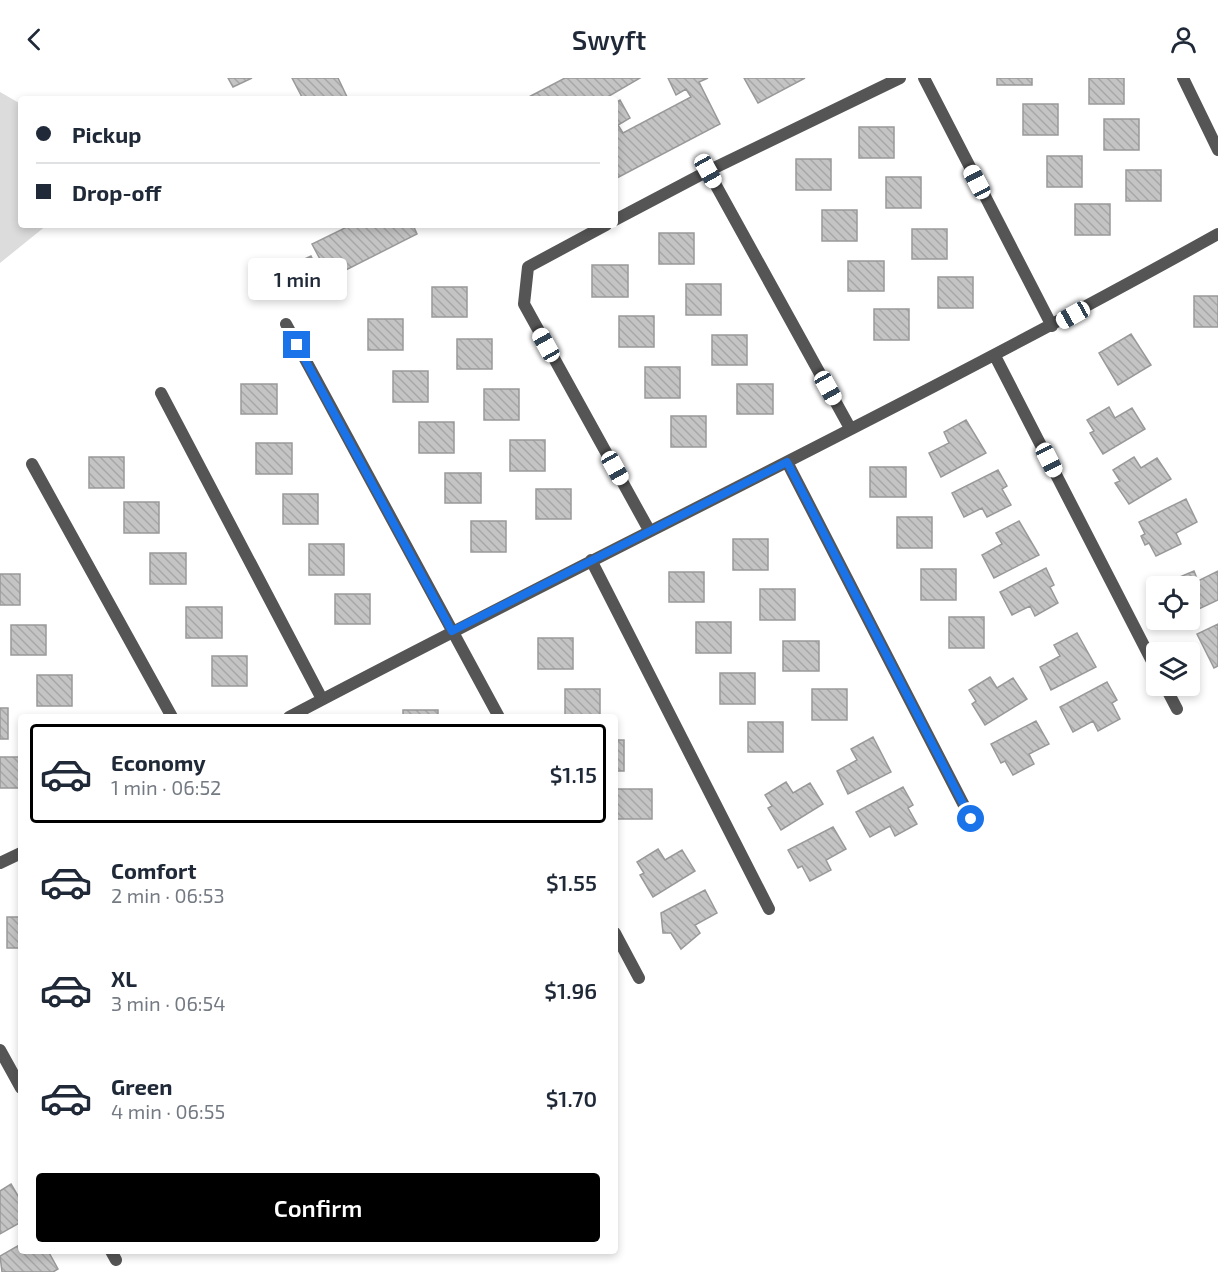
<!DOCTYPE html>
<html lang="en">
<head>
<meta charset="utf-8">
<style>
	:root { --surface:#fff; --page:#f2f2f3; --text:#1f2937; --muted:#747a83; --line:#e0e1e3; --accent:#000 }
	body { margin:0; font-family:"Exo 2",sans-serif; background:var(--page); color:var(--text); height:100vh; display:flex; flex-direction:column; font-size:22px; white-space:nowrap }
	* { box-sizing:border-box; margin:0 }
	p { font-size:20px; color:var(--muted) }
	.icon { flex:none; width:33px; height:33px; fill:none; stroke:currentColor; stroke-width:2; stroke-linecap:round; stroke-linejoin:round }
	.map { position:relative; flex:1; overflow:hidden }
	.drawer { position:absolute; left:18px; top:636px; width:600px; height:540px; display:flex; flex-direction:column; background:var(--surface); border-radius:6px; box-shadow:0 3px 9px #0003 }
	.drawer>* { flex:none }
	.guide { position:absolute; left:18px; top:18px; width:600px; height:132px; border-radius:6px; box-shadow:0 3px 9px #0003; display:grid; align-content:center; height:132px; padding:0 18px; background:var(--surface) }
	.controls { position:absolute; left:1146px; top:498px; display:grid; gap:12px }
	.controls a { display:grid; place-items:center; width:54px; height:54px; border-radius:6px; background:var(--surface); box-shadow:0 3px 9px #0003; font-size:30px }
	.end { position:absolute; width:27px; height:27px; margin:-14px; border:8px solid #1a73e8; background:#fff; box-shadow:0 0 0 3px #fff }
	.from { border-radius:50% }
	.bubble { position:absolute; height:42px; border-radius:6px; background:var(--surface); box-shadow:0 3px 9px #0003; font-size:20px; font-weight:600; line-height:42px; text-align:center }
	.car { position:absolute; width:18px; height:36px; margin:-18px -9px; border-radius:8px; box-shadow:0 0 4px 2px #0007; background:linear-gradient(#fff 24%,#345 0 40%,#fff 0 76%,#345 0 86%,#fff 0) }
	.guide b { display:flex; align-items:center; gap:21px; height:57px; font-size:22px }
	.guide b+b { border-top:2px solid var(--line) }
	.guide i { width:15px; height:15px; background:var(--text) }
	ul { padding:10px 0 0; list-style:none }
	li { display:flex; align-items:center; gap:18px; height:99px; margin:0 12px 9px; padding:0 6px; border:3px solid transparent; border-radius:6px }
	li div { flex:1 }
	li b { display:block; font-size:22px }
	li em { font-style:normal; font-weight:600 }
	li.on { border-color:var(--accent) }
	li>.icon { width:54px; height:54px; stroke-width:1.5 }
	.primary-button { display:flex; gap:12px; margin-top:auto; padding:12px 18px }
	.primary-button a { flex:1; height:69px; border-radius:6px; background:var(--accent); color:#fff; font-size:24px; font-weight:600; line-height:69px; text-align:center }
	header { display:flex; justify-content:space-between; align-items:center; height:78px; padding:0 18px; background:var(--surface); font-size:27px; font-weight:600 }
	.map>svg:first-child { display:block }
</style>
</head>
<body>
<header><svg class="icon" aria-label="back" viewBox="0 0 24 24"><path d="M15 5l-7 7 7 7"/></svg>Swyft<svg class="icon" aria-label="person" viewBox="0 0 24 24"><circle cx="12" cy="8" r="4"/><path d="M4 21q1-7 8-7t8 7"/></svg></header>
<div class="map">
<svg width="1218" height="1194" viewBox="0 0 1218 1194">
	<defs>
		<pattern id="building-back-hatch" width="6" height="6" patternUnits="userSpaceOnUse" patternTransform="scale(1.5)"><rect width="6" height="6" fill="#c4c4c4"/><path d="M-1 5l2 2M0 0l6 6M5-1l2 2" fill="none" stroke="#a7a7a7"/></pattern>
	</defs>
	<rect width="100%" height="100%" fill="#fff"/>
	<path fill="#dcdcdc" d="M 0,14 L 21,26 L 21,147 L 47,147 L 0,185 Z"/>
	<path fill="url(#building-back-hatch)" stroke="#999" stroke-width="1.5" d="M 228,0 L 252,0 L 233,9 Z
		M 292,0 L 338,0 L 348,21 L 303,21 Z
		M 565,0 L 640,0 L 604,21 L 525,21 Z
		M 668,0 L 708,0 L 699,4 L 720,46 L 615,101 L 615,25 L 620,22 L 630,40 L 618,47 L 623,55 L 691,19 L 686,11 L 676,17 Z
		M 744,0 L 805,0 L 758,25 Z
		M 997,0 L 1032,0 L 1032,7 L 997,7 Z
		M 1089,0 L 1124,0 L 1124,26 L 1089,26 Z
		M 1023,26 L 1058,26 L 1058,57 L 1023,57 Z
		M 1104,41 L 1139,41 L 1139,72 L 1104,72 Z
		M 859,49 L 894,49 L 894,80 L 859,80 Z
		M 1047,78 L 1082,78 L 1082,109 L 1047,109 Z
		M 796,81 L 831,81 L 831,112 L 796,112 Z
		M 1126,92 L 1161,92 L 1161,123 L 1126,123 Z
		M 886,99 L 921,99 L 921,130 L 886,130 Z
		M 1075,126 L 1110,126 L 1110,157 L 1075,157 Z
		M 822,132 L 857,132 L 857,163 L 822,163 Z
		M 351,147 L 413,147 L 417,156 L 330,200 L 312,166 Z
		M 912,151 L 947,151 L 947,181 L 912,181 Z
		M 659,155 L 694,155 L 694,186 L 659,186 Z
		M 311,178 L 325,206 L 302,216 L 289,188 Z
		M 848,183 L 884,183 L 884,213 L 848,213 Z
		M 592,187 L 628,187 L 628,219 L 592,219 Z
		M 938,199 L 973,199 L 973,230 L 938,230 Z
		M 686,206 L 721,206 L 721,237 L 686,237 Z
		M 432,209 L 467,209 L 467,239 L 432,239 Z
		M 1194,218 L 1218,218 L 1218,249 L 1194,249 Z
		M 874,231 L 909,231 L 909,262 L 874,262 Z
		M 619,238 L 654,238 L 654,269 L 619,269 Z
		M 368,241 L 403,241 L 403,272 L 368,272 Z
		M 1131,256 L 1151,287 L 1118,307 L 1099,275 Z
		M 712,257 L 747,257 L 747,287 L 712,287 Z
		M 457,261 L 492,261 L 492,291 L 457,291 Z
		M 645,289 L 680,289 L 680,320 L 645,320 Z
		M 393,293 L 428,293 L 428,324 L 393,324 Z
		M 241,306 L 277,306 L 277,336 L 241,336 Z
		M 737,306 L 773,306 L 773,336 L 737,336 Z
		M 484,311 L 519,311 L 519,342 L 484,342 Z
		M 1109,329 L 1115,340 L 1132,330 L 1145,351 L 1103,376 L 1090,355 L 1094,353 L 1087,342 Z
		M 671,338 L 706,338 L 706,369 L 671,369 Z
		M 966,342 L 986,375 L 941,399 L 929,375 L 949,365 L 944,354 Z
		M 419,344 L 454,344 L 454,375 L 419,375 Z
		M 510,362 L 545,362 L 545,393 L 510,393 Z
		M 256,365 L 292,365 L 292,396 L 256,396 Z
		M 89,379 L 124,379 L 124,410 L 89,410 Z
		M 1134,379 L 1141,390 L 1157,380 L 1171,401 L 1129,426 L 1115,405 L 1120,403 L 1113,392 Z
		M 870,389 L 906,389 L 906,419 L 870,419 Z
		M 998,392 L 1007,408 L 1002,411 L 1011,427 L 987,439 L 982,430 L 964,439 L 952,415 Z
		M 445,395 L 481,395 L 481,425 L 445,425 Z
		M 536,411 L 571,411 L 571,441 L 536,441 Z
		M 283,416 L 318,416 L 318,446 L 283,446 Z
		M 1186,421 L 1197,444 L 1176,455 L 1181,466 L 1156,478 L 1149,465 L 1145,467 L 1141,458 L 1145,456 L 1139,444 Z
		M 124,424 L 159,424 L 159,455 L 124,455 Z
		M 897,439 L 932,439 L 932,470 L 897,470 Z
		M 471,443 L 506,443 L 506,474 L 471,474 Z
		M 1019,443 L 1039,477 L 994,500 L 982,477 L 1002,466 L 996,455 Z
		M 733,461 L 768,461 L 768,492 L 733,492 Z
		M 309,466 L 344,466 L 344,497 L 309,497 Z
		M 150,475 L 186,475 L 186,506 L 150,506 Z
		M 1046,490 L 1054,507 L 1050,509 L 1058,525 L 1035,538 L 1030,528 L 1012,537 L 1000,514 Z
		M 921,491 L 956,491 L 956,522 L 921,522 Z
		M 1194,493 L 1198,503 L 1218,493 L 1218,522 L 1190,535 L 1190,508 L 1173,508 L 1170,503 Z
		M 669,494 L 704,494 L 704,524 L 669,524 Z
		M 0,496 L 20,496 L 20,527 L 0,527 Z
		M 760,511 L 795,511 L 795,542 L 760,542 Z
		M 335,516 L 370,516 L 370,546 L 335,546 Z
		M 186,529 L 222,529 L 222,560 L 186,560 Z
		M 949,539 L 984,539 L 984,570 L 949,570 Z
		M 696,544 L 731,544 L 731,575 L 696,575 Z
		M 1218,546 L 1218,588 L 1214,590 L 1197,556 Z
		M 11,547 L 46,547 L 46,577 L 11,577 Z
		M 1077,555 L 1096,589 L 1051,612 L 1040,589 L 1060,578 L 1054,567 Z
		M 538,560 L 573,560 L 573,591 L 538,591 Z
		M 783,563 L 819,563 L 819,593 L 783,593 Z
		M 212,578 L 247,578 L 247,608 L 212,608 Z
		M 720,595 L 755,595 L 755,626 L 720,626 Z
		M 37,597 L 72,597 L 72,628 L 37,628 Z
		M 990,599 L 997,610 L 1013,600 L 1027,621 L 985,647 L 972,626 L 976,623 L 969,612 Z
		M 1107,604 L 1117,622 L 1112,625 L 1120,641 L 1098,653 L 1093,643 L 1073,654 L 1060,629 Z
		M 565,611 L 600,611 L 600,639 L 565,639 Z
		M 812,611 L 847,611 L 847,642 L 812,642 Z
		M 0,630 L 8,630 L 8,661 L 0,661 Z
		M 403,632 L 438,632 L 438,639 L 403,639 Z
		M 1036,643 L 1049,666 L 1029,676 L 1034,686 L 1013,697 L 1005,683 L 1001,685 L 991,666 Z
		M 748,644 L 783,644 L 783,674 L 748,674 Z
		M 873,659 L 891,694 L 848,716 L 837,693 L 857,682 L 851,671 Z
		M 615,662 L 624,662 L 624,693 L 615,693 Z
		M 0,679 L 21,679 L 21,710 L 0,710 Z
		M 786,704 L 793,715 L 810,705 L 823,726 L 781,752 L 768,730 L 772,728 L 765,717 Z
		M 903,709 L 913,727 L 908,730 L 917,746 L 895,758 L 890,748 L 870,759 L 856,734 Z
		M 617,711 L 652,711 L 652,741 L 617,741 Z
		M 833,749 L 846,771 L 826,782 L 831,792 L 810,803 L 802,788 L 798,790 L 788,772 Z
		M 658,771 L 665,782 L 682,772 L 695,793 L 653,819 L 640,797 L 644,795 L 637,784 Z
		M 705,812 L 717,835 L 695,847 L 700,855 L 681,871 L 671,855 L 663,855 L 661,835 Z
		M 7,839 L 21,839 L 21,870 L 7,870 Z
		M 11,1106 L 21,1123 L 21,1144 L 0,1156 L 0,1113 Z
		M 21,1166 L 21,1173 L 48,1173 L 58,1191 L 53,1194 L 2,1194 L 0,1178 Z"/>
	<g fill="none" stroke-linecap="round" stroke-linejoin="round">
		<path stroke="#555" stroke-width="12" d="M 924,0 L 1052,248
			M 1183,0 L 1218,72
			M 708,93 L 850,350
			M 615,142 L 708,93 L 900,0
			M 606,147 L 528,189 L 524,226 L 649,452
			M 286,246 L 499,639
			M 995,278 L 1156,591
			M 161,315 L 322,621
			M 787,384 L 971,741
			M 32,386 L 172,639
			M 591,482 L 769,831
			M 1165,608 L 1177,631
			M 289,639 C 598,476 913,326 1218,156
			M 0,785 L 21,775
			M 615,855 L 639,900
			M 0,972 L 21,1010
			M 111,1173 L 116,1182"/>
	</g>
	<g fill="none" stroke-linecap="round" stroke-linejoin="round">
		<path stroke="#1a73e8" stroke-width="8" d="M 297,267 L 452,553 L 787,384 L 971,741"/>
	</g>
</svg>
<div class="controls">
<a><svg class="icon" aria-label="locate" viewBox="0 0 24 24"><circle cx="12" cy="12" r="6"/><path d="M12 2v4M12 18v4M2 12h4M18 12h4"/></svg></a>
<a><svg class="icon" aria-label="layers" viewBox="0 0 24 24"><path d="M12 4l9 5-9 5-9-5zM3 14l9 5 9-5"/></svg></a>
</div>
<i class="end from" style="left:971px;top:741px"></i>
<i class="end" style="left:297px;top:267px"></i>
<div class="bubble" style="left:248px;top:180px;width:99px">1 min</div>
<i class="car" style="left:708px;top:93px;rotate:151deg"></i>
<i class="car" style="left:977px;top:104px;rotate:332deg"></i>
<i class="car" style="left:1073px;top:237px;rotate:241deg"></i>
<i class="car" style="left:546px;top:267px;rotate:331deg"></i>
<i class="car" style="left:828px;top:310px;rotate:151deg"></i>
<i class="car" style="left:1049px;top:382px;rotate:153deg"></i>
<i class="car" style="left:615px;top:390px;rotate:151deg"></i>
<div class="guide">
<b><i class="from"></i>Pickup</b>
<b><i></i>Drop-off</b>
</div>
<section class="drawer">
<ul>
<li class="on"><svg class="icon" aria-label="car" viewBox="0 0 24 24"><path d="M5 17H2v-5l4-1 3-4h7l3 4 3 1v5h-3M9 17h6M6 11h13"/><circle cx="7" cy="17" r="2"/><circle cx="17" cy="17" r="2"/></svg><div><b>Economy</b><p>1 min · 06:52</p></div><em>$1.15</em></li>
<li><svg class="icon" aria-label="car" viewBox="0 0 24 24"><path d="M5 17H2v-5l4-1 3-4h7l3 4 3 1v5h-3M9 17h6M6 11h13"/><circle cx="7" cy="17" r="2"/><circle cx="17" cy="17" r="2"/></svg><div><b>Comfort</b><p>2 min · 06:53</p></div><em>$1.55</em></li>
<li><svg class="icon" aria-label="car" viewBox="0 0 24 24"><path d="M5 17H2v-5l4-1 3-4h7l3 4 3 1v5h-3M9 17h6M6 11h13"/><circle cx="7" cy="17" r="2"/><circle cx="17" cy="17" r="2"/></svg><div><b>XL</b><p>3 min · 06:54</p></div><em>$1.96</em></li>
<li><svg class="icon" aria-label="car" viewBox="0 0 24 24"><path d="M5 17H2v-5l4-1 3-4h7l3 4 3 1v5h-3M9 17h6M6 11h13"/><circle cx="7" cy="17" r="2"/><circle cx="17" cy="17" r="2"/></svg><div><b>Green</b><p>4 min · 06:55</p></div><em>$1.70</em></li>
</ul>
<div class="primary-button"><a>Confirm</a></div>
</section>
</div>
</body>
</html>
